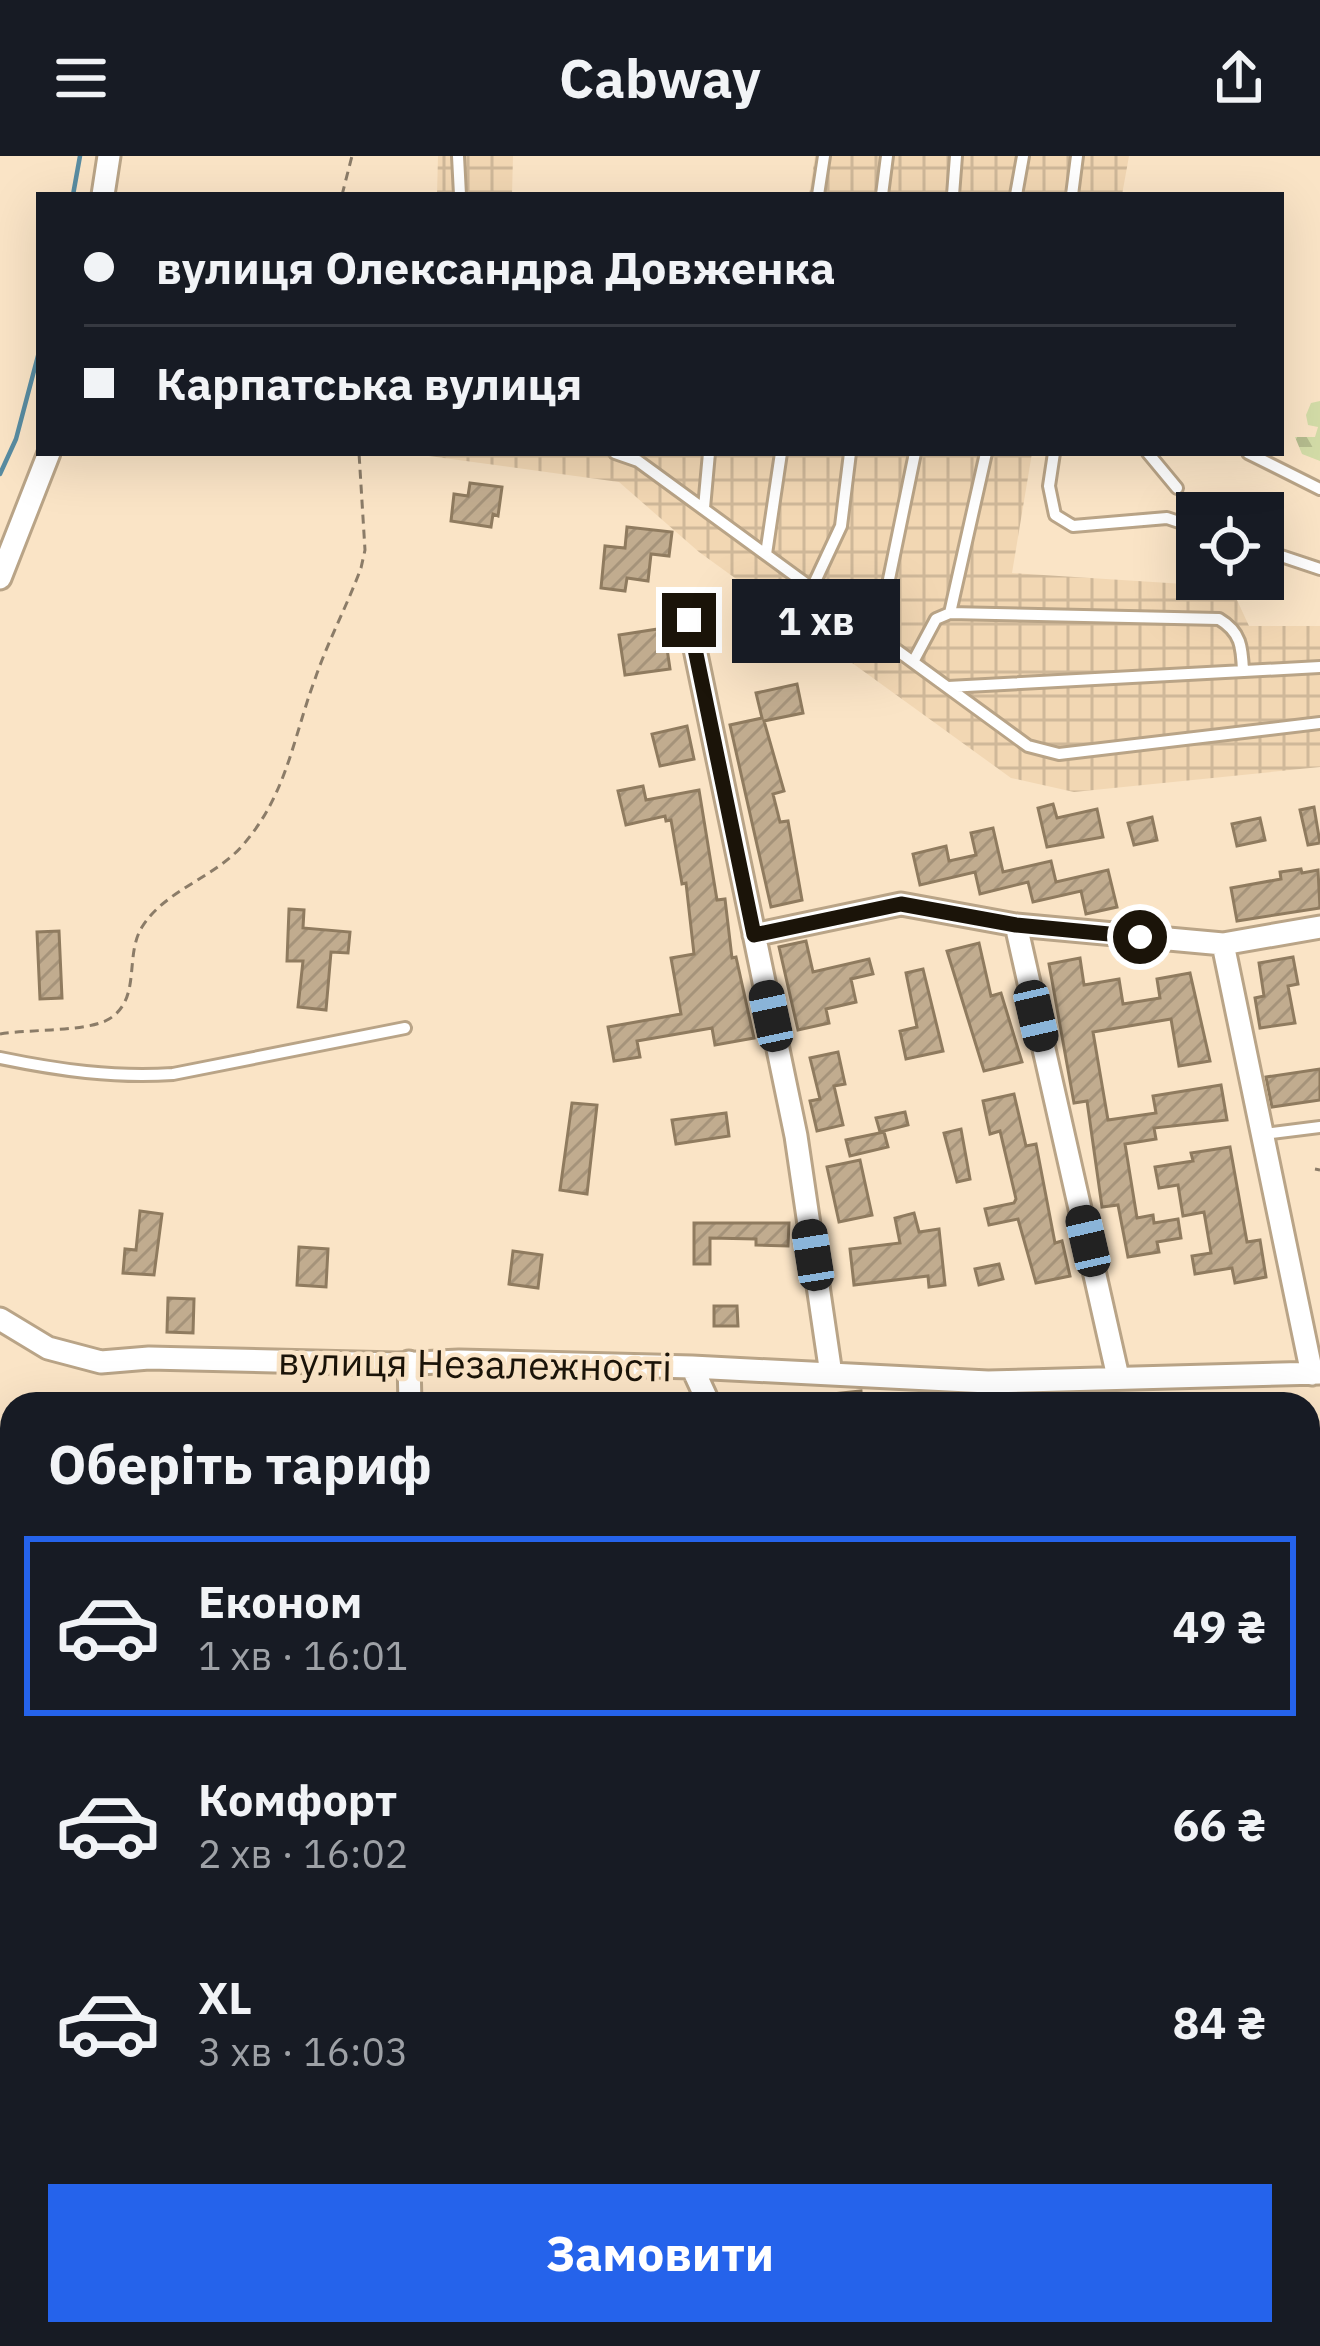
<!DOCTYPE html>
<html lang="uk">
<head>
<meta charset="utf-8">
<style>
	:root { --surface:#171b24; --page:#20242c; --text:#f1f3f6; --muted:#9ea1a6; --line:#363941; --accent:#2563eb }
	body { margin:0; font-family:"IBM Plex Sans",sans-serif; background:var(--page); color:var(--text); height:100vh; display:flex; flex-direction:column; font-size:45px; white-space:nowrap }
	* { box-sizing:border-box; margin:0 }
	p { font-size:39px; color:var(--muted) }
	.icon { flex:none; width:66px; height:66px; fill:none; stroke:currentColor; stroke-width:2; stroke-linecap:round; stroke-linejoin:round }
	.map { position:relative; flex:1; overflow:hidden }
	.drawer { position:absolute; left:0px; top:1236px; width:1320px; height:954px; display:flex; flex-direction:column; background:var(--surface); border-radius:36px 36px 0 0; box-shadow:0 12px 48px #0002 }
	.drawer>* { flex:none }
	.guide { position:absolute; left:36px; top:36px; width:1248px; height:264px; border-radius:0px; box-shadow:0 12px 48px #0002; display:grid; align-content:center; height:264px; padding:0 48px; background:var(--surface) }
	.tools { position:absolute; left:1176px; top:336px; display:grid; gap:24px }
	.tools a { display:grid; place-items:center; width:108px; height:108px; border-radius:0px; background:var(--surface); box-shadow:0 12px 48px #0002; font-size:60px }
	.end { position:absolute; width:54px; height:54px; margin:-27px; border:15px solid #1b1409; background:#fff; box-shadow:0 0 0 6px #fff }
	.from { border-radius:50% }
	.bubble { position:absolute; height:84px; border-radius:0px; background:var(--surface); box-shadow:0 12px 48px #0002; font-size:39px; font-weight:700; line-height:84px; text-align:center }
	.car { position:absolute; width:36px; height:72px; margin:-36px -18px; border-radius:15px; box-shadow:0 0 9px 3px #0007; background:linear-gradient(#222 24%,#8ab4d8 0 40%,#222 0 76%,#8ab4d8 0 86%,#222 0) }
	.guide b { display:flex; align-items:center; gap:42px; height:114px; font-size:45px }
	.guide b+b { border-top:3px solid var(--line) }
	.guide i { width:30px; height:30px; background:var(--text) }
	ul { padding:0; list-style:none }
	li { display:flex; align-items:center; gap:36px; height:180px; margin:0 24px 18px; padding:0 24px; border:6px solid transparent; border-radius:0px }
	li div { flex:1 }
	li b { display:block; font-size:45px }
	li em { font-style:normal; font-weight:700 }
	li.current { border-color:var(--accent) }
	li>.icon { width:108px; height:108px; stroke-width:1.5 }
	h2 { padding:0 48px; font-size:54px; line-height:144px }
	.button { display:flex; gap:24px; margin-top:auto; padding:24px 48px }
	.button a { flex:1; height:138px; border-radius:0px; background:var(--accent); color:#fff; font-size:48px; font-weight:700; line-height:138px; text-align:center }
	header { display:flex; justify-content:space-between; align-items:center; height:156px; padding:0 48px; background:var(--surface); font-size:54px; font-weight:700 }
	.map>svg:first-child { display:block }
</style>
</head>
<body>
<header><svg class="icon" aria-label="menu" viewBox="0 0 24 24"><path d="M4 6h16M4 12h16M4 18h16"/></svg>Cabway<svg class="icon" aria-label="share" viewBox="0 0 24 24"><path d="M12 15V3M7 8l5-5 5 5M5 13v7h14v-7"/></svg></header>
<div class="map">
<svg width="1320" height="2190" viewBox="0 0 1320 2190">
	<defs>
		<pattern id="industrial-grid" width="8" height="8" patternUnits="userSpaceOnUse" patternTransform="scale(3)"><rect width="8" height="8" fill="#f2d7b3"/><path d="M0 4h8M4 0v8" fill="none" stroke="#cfb899"/></pattern>
		<pattern id="forest-firs" width="22" height="20" patternUnits="userSpaceOnUse" patternTransform="scale(3)"><rect width="22" height="20" fill="#d3dca7"/><path d="M5 1l3.5 6h-7zM16 11l3.5 6h-7z" fill="#b5bc8e"/></pattern>
		<pattern id="building-hatch" width="6" height="6" patternUnits="userSpaceOnUse" patternTransform="scale(3)"><rect width="6" height="6" fill="#c1ac8f"/><path d="M-1 1l2-2M0 6l6-6M5 7l2-2" fill="none" stroke="#a5937a"/></pattern>
	</defs>
	<rect width="100%" height="100%" fill="#fae4c6"/>
	<path fill="url(#industrial-grid)" d="M 438,0 L 513,0 L 512,39 L 437,39 Z
		M 815,0 L 1129,0 L 1122,39 L 809,39 Z
		M 429,297 L 1032,297 L 1012,417 L 1231,431 L 1249,470 L 1320,470 L 1320,611 L 1074,636 L 1011,622 L 699,396 L 619,326 L 429,300 Z
		M 1320,2126 L 1320,2190 L 1298,2190 L 1295,2178 L 1308,2178 L 1308,2132 Z"/>
	<path fill="url(#forest-firs)" d="M 1320,245 L 1320,305 L 1302,298 L 1295,281 L 1315,281 L 1318,271 L 1308,269 L 1306,259 L 1311,247 Z"/>
	<g fill="none" stroke-linecap="round" stroke-linejoin="round">
		<path stroke="#598ca1" stroke-width="4.5" d="M 73,39 L 80,0
			M 0,318 L 16,283 L 39,196"/>
	</g>
	<path fill="url(#building-hatch)" stroke="#8f7b5f" stroke-width="3" d="M 470,327 L 502,331 L 498,360 L 493,358 L 491,371 L 451,365 L 454,338 L 468,340 Z
		M 627,371 L 672,376 L 669,400 L 651,398 L 648,425 L 627,422 L 625,435 L 601,432 L 605,390 L 625,392 Z
		M 664,472 L 670,513 L 625,519 L 619,479 Z
		M 797,528 L 803,557 L 764,565 L 784,635 L 773,638 L 780,666 L 788,665 L 802,744 L 771,751 L 730,569 L 762,562 L 756,537 Z
		M 687,570 L 694,603 L 660,610 L 652,578 Z
		M 643,630 L 646,644 L 699,634 L 717,744 L 725,743 L 732,802 L 736,801 L 754,882 L 715,889 L 712,872 L 637,885 L 640,901 L 614,905 L 608,871 L 681,858 L 671,802 L 694,798 L 686,727 L 682,728 L 671,664 L 666,665 L 665,660 L 626,669 L 618,635 Z
		M 1053,648 L 1057,662 L 1097,653 L 1103,681 L 1047,691 L 1038,652 Z
		M 1314,651 L 1320,687 L 1308,689 L 1300,654 Z
		M 1152,661 L 1157,684 L 1134,689 L 1128,667 Z
		M 1260,662 L 1265,684 L 1237,690 L 1232,668 Z
		M 993,672 L 1003,716 L 1051,705 L 1056,726 L 1108,714 L 1117,751 L 1086,758 L 1081,735 L 1033,746 L 1028,726 L 980,738 L 975,716 L 920,729 L 913,698 L 946,690 L 949,705 L 976,699 L 971,677 Z
		M 1301,713 L 1302,717 L 1318,714 L 1320,752 L 1237,765 L 1231,732 L 1281,723 L 1280,716 Z
		M 289,753 L 304,754 L 303,772 L 350,776 L 348,797 L 331,796 L 326,854 L 298,851 L 303,805 L 287,805 Z
		M 59,775 L 62,842 L 40,843 L 37,776 Z
		M 806,785 L 813,816 L 869,803 L 873,818 L 851,823 L 856,846 L 826,853 L 829,867 L 798,874 L 779,791 Z
		M 979,787 L 991,840 L 1001,837 L 1022,906 L 984,915 L 947,795 Z
		M 1293,801 L 1298,828 L 1288,830 L 1295,867 L 1260,872 L 1255,842 L 1264,840 L 1259,807 Z
		M 1080,802 L 1084,829 L 1119,823 L 1123,848 L 1160,842 L 1157,823 L 1190,817 L 1210,905 L 1179,910 L 1171,863 L 1093,876 L 1108,964 L 1156,957 L 1153,940 L 1221,929 L 1227,964 L 1154,972 L 1156,983 L 1125,988 L 1137,1062 L 1153,1059 L 1154,1067 L 1178,1063 L 1181,1082 L 1157,1086 L 1159,1096 L 1128,1101 L 1118,1049 L 1102,1051 L 1087,945 L 1074,947 L 1049,808 Z
		M 923,813 L 943,895 L 906,903 L 900,875 L 917,871 L 906,817 Z
		M 838,896 L 845,928 L 834,930 L 843,969 L 817,975 L 810,945 L 820,943 L 810,902 Z
		M 1320,913 L 1320,944 L 1272,951 L 1266,921 Z
		M 1014,938 L 1026,990 L 1036,988 L 1055,1087 L 1062,1085 L 1070,1120 L 1036,1127 L 1018,1063 L 989,1069 L 985,1053 L 1014,1047 L 1016,1043 L 1000,975 L 990,978 L 983,945 Z
		M 572,947 L 597,949 L 587,1038 L 560,1034 Z
		M 905,956 L 908,969 L 880,976 L 876,962 Z
		M 726,957 L 729,980 L 676,988 L 672,964 Z
		M 961,973 L 970,1023 L 957,1026 L 944,977 Z
		M 884,976 L 888,991 L 850,1000 L 846,984 Z
		M 1230,991 L 1247,1086 L 1260,1084 L 1266,1121 L 1235,1127 L 1232,1112 L 1195,1118 L 1192,1100 L 1211,1097 L 1204,1056 L 1183,1060 L 1178,1029 L 1159,1032 L 1155,1011 L 1193,1005 L 1191,997 Z
		M 860,1004 L 872,1059 L 839,1066 L 827,1011 Z
		M 140,1055 L 162,1058 L 154,1119 L 123,1117 L 125,1093 L 136,1094 Z
		M 914,1057 L 919,1076 L 939,1073 L 945,1129 L 929,1131 L 928,1120 L 854,1129 L 850,1093 L 900,1087 L 895,1062 Z
		M 694,1067 L 789,1067 L 788,1090 L 756,1089 L 756,1083 L 710,1082 L 710,1108 L 694,1108 Z
		M 299,1091 L 328,1093 L 326,1131 L 297,1129 Z
		M 513,1095 L 542,1099 L 538,1132 L 509,1128 Z
		M 999,1108 L 1003,1123 L 979,1129 L 975,1113 Z
		M 168,1142 L 194,1143 L 193,1177 L 167,1176 Z
		M 714,1150 L 737,1150 L 738,1170 L 714,1170 Z
		M 861,1235 L 862,1248 L 823,1248 L 822,1239 Z"/>
	<g fill="none" stroke-linecap="round" stroke-linejoin="round">
		<g stroke="#b9a487" stroke-width="16">
			<path id="service" d="M 458,0 L 460,39
				M 818,39 L 824,0
				M 882,39 L 887,0
				M 953,39 L 956,0
				M 1016,39 L 1023,0
				M 1072,39 L 1077,0
				M 615,297 L 638,305 L 1028,590 L 1059,598 L 1320,567
				M 1054,297 L 1049,330 L 1055,359 L 1073,370 L 1167,362 L 1197,372
				M 1148,297 L 1177,332
				M 1248,297 L 1320,333
				M 704,352 L 709,297
				M 1263,394 L 1320,413
				M 766,398 L 781,297
				M 812,432 L 841,370 L 850,297
				M 950,457 L 986,297
				M 868,473 L 887,433 L 915,297
				M 913,506 L 936,463 L 950,457 L 1219,463 C 1241,476 1242,491 1243,515
				M 948,531 L 1320,511
				M 0,902 C 58,914 114,922 173,918 L 405,872
				M 1264,978 L 1320,971
				M 1308,2019 L 1313,2068"/>
		</g>
		<g stroke="#b9a487" stroke-width="27">
			<path id="minor" d="M 103,39 L 109,0
				M 0,422 L 49,297
				M 689,464 L 796,980 L 831,1218
				M 1016,769 L 1118,1221
				M 754,779 L 901,748 L 1016,769 L 1223,788 L 1320,771
				M 1223,788 L 1312,1218
				M 0,1163 L 48,1192 L 101,1206 L 149,1202 L 397,1208 L 459,1205 L 692,1211 L 988,1226 L 1320,1217
				M 409,1206 L 410,1248
				M 692,1211 L 709,1248
				M 1308,1475 L 1320,1473
				M 1308,1727 L 1320,1725
				M 1308,2068 L 1320,2067
				M 416,2178 L 416,2190
				M 547,2178 L 548,2190
				M 693,2178 L 693,2190
				M 845,2178 L 847,2190"/>
		</g>
		<path stroke="#8b7c68" stroke-width="3" stroke-dasharray="9 6" stroke-linecap="butt" d="M 342,39 L 352,0
			M 0,878 C 28,873 88,876 109,863 C 142,843 124,800 142,771 C 165,734 214,722 242,690 C 287,639 293,582 315,523 C 328,485 347,450 361,412 L 365,394 L 359,297
			M 1315,1013 L 1320,1014"/>
		<use href="#service" stroke="#fff" stroke-width="10"/>
		<use href="#minor" stroke="#fff" stroke-width="21"/>
	</g>
	<g fill="none" stroke-linecap="round" stroke-linejoin="round">
		<path stroke="#1b1409" stroke-width="15" d="M 689,464 L 754,779 L 901,748 L 1016,769 L 1140,781"/>
	</g>
	<g text-anchor="middle" stroke-width="9" stroke-linejoin="round" paint-order="stroke">
		<g font-size="39" fill="#1b1409" stroke="#fae4c6">
			<text transform="translate(475 1208) rotate(1)" y="14">вулиця Незалежності</text>
		</g>
	</g>
</svg>
<div class="tools">
<a><svg class="icon" aria-label="locate" viewBox="0 0 24 24"><circle cx="12" cy="12" r="6"/><path d="M12 2v4M12 18v4M2 12h4M18 12h4"/></svg></a>
</div>
<i class="end from" style="left:1140px;top:781px"></i>
<i class="end" style="left:689px;top:464px"></i>
<div class="bubble" style="left:732px;top:423px;width:168px">1 хв</div>
<i class="car" style="left:771px;top:860px;rotate:348deg"></i>
<i class="car" style="left:1036px;top:860px;rotate:167deg"></i>
<i class="car" style="left:1088px;top:1085px;rotate:347deg"></i>
<i class="car" style="left:813px;top:1099px;rotate:351deg"></i>
<div class="guide">
<b><i class="from"></i>вулиця Олександра Довженка</b>
<b><i></i>Карпатська вулиця</b>
</div>
<section class="drawer">
<h2>Оберіть тариф</h2>
<ul>
<li class="current"><svg class="icon" aria-label="car" viewBox="0 0 24 24"><path d="M5 17H2v-5l4-1 3-4h7l3 4 3 1v5h-3M9 17h6M6 11h13"/><circle cx="7" cy="17" r="2"/><circle cx="17" cy="17" r="2"/></svg><div><b>Економ</b><p>1 хв · 16:01</p></div><em>49 ₴</em></li>
<li><svg class="icon" aria-label="car" viewBox="0 0 24 24"><path d="M5 17H2v-5l4-1 3-4h7l3 4 3 1v5h-3M9 17h6M6 11h13"/><circle cx="7" cy="17" r="2"/><circle cx="17" cy="17" r="2"/></svg><div><b>Комфорт</b><p>2 хв · 16:02</p></div><em>66 ₴</em></li>
<li><svg class="icon" aria-label="car" viewBox="0 0 24 24"><path d="M5 17H2v-5l4-1 3-4h7l3 4 3 1v5h-3M9 17h6M6 11h13"/><circle cx="7" cy="17" r="2"/><circle cx="17" cy="17" r="2"/></svg><div><b>XL</b><p>3 хв · 16:03</p></div><em>84 ₴</em></li>
</ul>
<div class="button"><a>Замовити</a></div>
</section>
</div>
</body>
</html>
